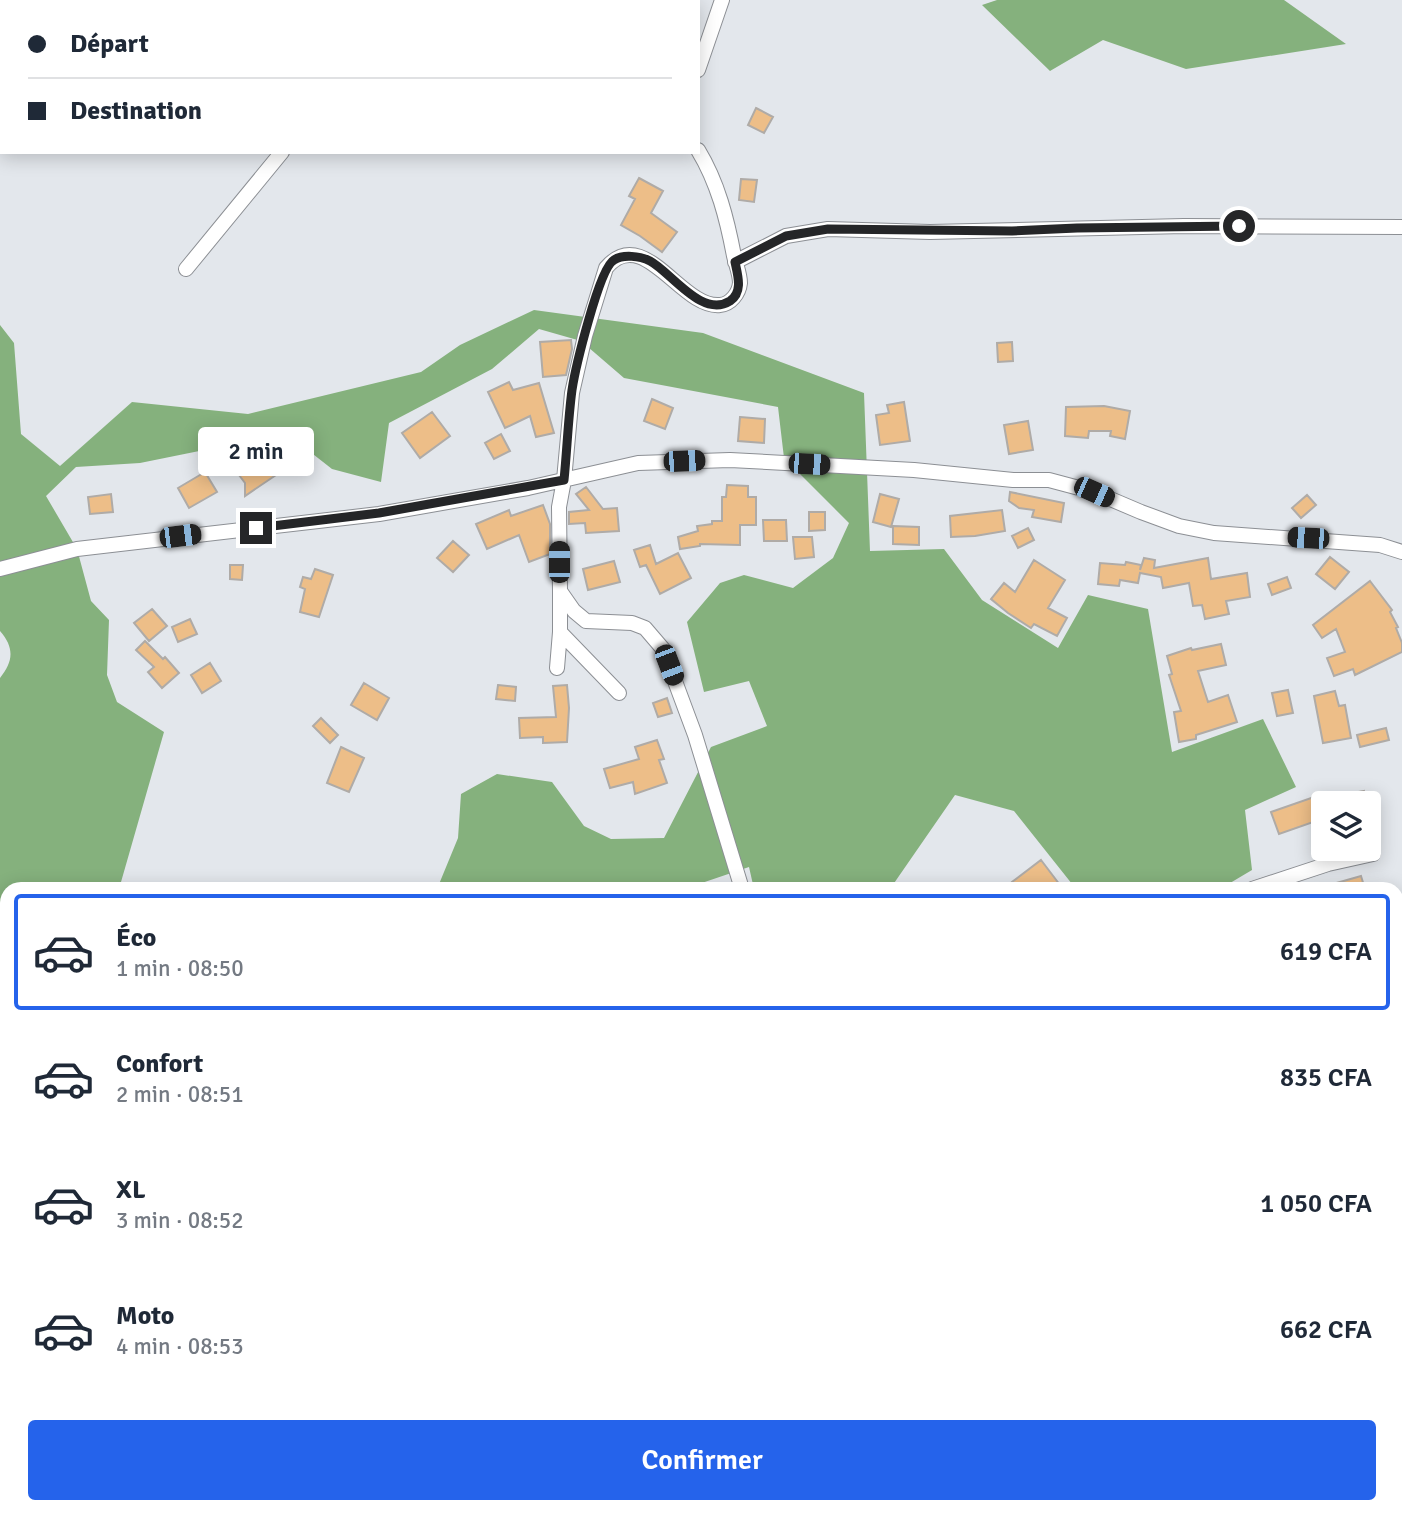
<!DOCTYPE html>
<html lang="fr">
<head>
<meta charset="utf-8">
<style>
	:root { --surface:#fff; --page:#f6f6f7; --text:#1f2937; --muted:#747a83; --line:#e0e1e3; --accent:#2563eb }
	body { margin:0; font-family:Signika,sans-serif; background:var(--page); color:var(--text); height:100vh; display:flex; flex-direction:column; font-size:26px; white-space:nowrap }
	* { box-sizing:border-box; margin:0 }
	p { font-size:23px; color:var(--muted) }
	.icon { flex:none; width:38px; height:38px; fill:none; stroke:currentColor; stroke-width:2; stroke-linecap:round; stroke-linejoin:round }
	.map { position:relative; flex:1; overflow:hidden }
	.panel { position:absolute; left:0px; top:882px; width:1404px; height:632px; display:flex; flex-direction:column; background:var(--surface); border-radius:21px 21px 0 0; box-shadow:0 4px 18px #0003 }
	.panel>* { flex:none }
	.banner { position:absolute; left:0px; top:0px; width:700px; height:154px; box-shadow:0 4px 18px #0003; display:grid; align-content:center; height:154px; padding:0 28px; background:var(--surface) }
	.tools { position:absolute; left:1311px; top:791px; display:grid; gap:14px }
	.tools a { display:grid; place-items:center; width:70px; height:70px; border-radius:7px; background:var(--surface); box-shadow:0 4px 18px #0003; font-size:35px }
	.end { position:absolute; width:32px; height:32px; margin:-16px; border:9px solid #252628; background:#fff; box-shadow:0 0 0 4px #fff }
	.from { border-radius:50% }
	.bubble { position:absolute; height:49px; border-radius:7px; background:var(--surface); box-shadow:0 4px 18px #0003; font-size:23px; font-weight:600; line-height:49px; text-align:center }
	.car { position:absolute; width:21px; height:42px; margin:-21px -10px; border-radius:9px; box-shadow:0 0 5px 2px #0007; background:linear-gradient(#222 24%,#8ab4d8 0 40%,#222 0 76%,#8ab4d8 0 86%,#222 0) }
	.banner b { display:flex; align-items:center; gap:24px; height:66px; font-size:26px }
	.banner b+b { border-top:2px solid var(--line) }
	.banner i { width:18px; height:18px; background:var(--text) }
	ul { padding:12px 0 0; list-style:none }
	li { display:flex; align-items:center; gap:21px; height:116px; margin:0 14px 10px; padding:0 14px; border:4px solid transparent; border-radius:7px }
	li div { flex:1 }
	li b { display:block; font-size:26px }
	li em { font-style:normal; font-weight:600 }
	li.active { border-color:var(--accent) }
	li>.icon { width:63px; height:63px; stroke-width:1.5 }
	.cta { display:flex; gap:14px; margin-top:auto; padding:14px 28px }
	.cta a { flex:1; height:80px; border-radius:7px; background:var(--accent); color:#fff; font-size:28px; font-weight:600; line-height:80px; text-align:center }
	.map>svg:first-child { display:block }
</style>
</head>
<body>
<div class="map">
<svg width="1402" height="1513" viewBox="0 0 1402 1513">
	<rect width="100%" height="100%" fill="#e3e7ec"/>
	<path fill="#85b17d" d="M 997,0 L 1284,0 L 1346,44 L 1186,69 L 1103,40 L 1050,71 L 982,5 Z
		M 534,310 L 703,333 L 864,393 L 870,551 L 944,549 L 982,600 L 1058,648 L 1088,595 L 1148,609 L 1172,752 L 1263,719 L 1296,787 L 1245,810 L 1252,870 L 1220,889 L 1076,889 L 1014,811 L 955,795 L 890,889 L 754,889 L 749,867 L 684,889 L 437,889 L 458,838 L 461,794 L 497,774 L 552,782 L 584,826 L 611,839 L 664,838 L 711,747 L 767,726 L 749,681 L 704,692 L 687,622 L 720,583 L 744,575 L 793,588 L 833,558 L 849,523 L 784,458 L 778,407 L 624,378 L 581,341 L 539,329 L 492,369 L 389,423 L 381,482 L 332,469 L 295,440 L 268,437 L 140,463 L 76,467 L 46,496 L 77,549 L 91,601 L 109,620 L 107,675 L 117,702 L 164,732 L 119,889 L 7,889 L 7,1179 L 0,1176 L 0,678 C 13,662 15,648 0,631 L 0,325 L 14,343 L 21,434 L 60,466 L 132,402 L 248,414 L 421,372 L 460,345 Z
		M 0,1416 L 7,1423 L 7,1478 L 0,1481 Z
		M 1397,1488 L 1402,1490 L 1402,1513 L 1352,1513 L 1358,1507 L 1396,1507 Z
		M 462,1507 L 551,1507 L 552,1513 L 466,1513 Z
		M 630,1507 L 845,1507 L 847,1513 L 653,1513 L 631,1509 Z
		M 981,1507 L 1089,1507 L 1100,1513 L 979,1513 Z"/>
	<path fill="#edbe88" stroke="#afaba7" stroke-width="2" d="M 756,108 L 773,117 L 764,133 L 748,125 Z
		M 639,178 L 663,191 L 651,213 L 677,232 L 662,252 L 640,236 L 621,225 L 635,199 L 629,196 Z
		M 741,179 L 757,180 L 754,202 L 739,200 Z
		M 571,340 L 572,349 L 566,375 L 543,377 L 540,342 Z
		M 1012,342 L 1013,361 L 998,362 L 997,343 Z
		M 509,382 L 513,390 L 539,383 L 554,433 L 536,437 L 530,416 L 505,428 L 488,392 Z
		M 652,399 L 673,408 L 665,429 L 644,421 Z
		M 904,402 L 910,441 L 880,445 L 876,415 L 889,413 L 887,405 Z
		M 1104,406 L 1130,411 L 1125,439 L 1110,436 L 1111,431 L 1089,431 L 1088,438 L 1065,436 L 1066,407 Z
		M 432,412 L 450,436 L 420,458 L 402,433 Z
		M 740,417 L 765,419 L 764,443 L 738,441 Z
		M 1028,421 L 1033,450 L 1009,454 L 1004,425 Z
		M 501,434 L 510,451 L 494,459 L 485,443 Z
		M 262,453 L 276,475 L 245,496 L 245,483 L 236,471 Z
		M 205,472 L 217,492 L 189,508 L 178,488 Z
		M 727,485 L 748,486 L 748,497 L 756,497 L 756,525 L 740,525 L 740,545 L 700,544 L 700,546 L 680,549 L 678,537 L 698,531 L 697,526 L 712,524 L 712,521 L 722,521 L 722,497 L 726,497 Z
		M 586,487 L 603,509 L 617,508 L 619,531 L 586,533 L 585,523 L 569,524 L 569,512 L 589,510 L 576,494 Z
		M 1010,492 L 1064,503 L 1061,522 L 1032,517 L 1034,510 L 1019,508 L 1009,501 Z
		M 111,494 L 113,512 L 90,514 L 88,497 Z
		M 880,494 L 899,499 L 891,527 L 873,522 Z
		M 1307,495 L 1316,505 L 1301,518 L 1292,508 Z
		M 543,505 L 550,524 L 550,554 L 529,562 L 519,535 L 487,549 L 476,524 L 509,510 L 511,516 Z
		M 1002,510 L 1005,531 L 975,536 L 951,537 L 950,516 Z
		M 809,512 L 825,512 L 825,530 L 809,531 Z
		M 763,520 L 786,520 L 787,541 L 764,541 Z
		M 893,526 L 919,527 L 919,545 L 893,544 Z
		M 1028,528 L 1034,540 L 1018,548 L 1012,536 Z
		M 793,537 L 812,537 L 814,557 L 795,559 Z
		M 453,541 L 469,555 L 453,572 L 437,558 Z
		M 650,545 L 656,564 L 678,553 L 691,578 L 660,594 L 646,565 L 640,567 L 634,550 Z
		M 1330,557 L 1349,572 L 1335,589 L 1316,574 Z
		M 1144,558 L 1155,560 L 1154,568 L 1208,558 L 1211,579 L 1247,573 L 1250,597 L 1226,601 L 1229,614 L 1205,619 L 1202,605 L 1193,606 L 1189,583 L 1163,588 L 1161,577 L 1140,573 L 1138,583 L 1120,580 L 1119,586 L 1098,584 L 1100,563 L 1125,565 L 1126,562 L 1141,565 L 1140,570 Z
		M 1034,560 L 1065,580 L 1048,608 L 1067,618 L 1057,636 L 1034,624 L 1031,628 L 1008,613 L 991,599 L 1004,583 L 1015,592 Z
		M 614,561 L 620,582 L 588,590 L 583,569 Z
		M 230,565 L 243,565 L 242,580 L 230,579 Z
		M 315,569 L 333,575 L 319,617 L 300,612 L 305,589 L 300,587 L 303,577 L 311,579 Z
		M 1287,577 L 1291,588 L 1272,595 L 1268,584 Z
		M 1370,581 L 1392,610 L 1390,612 L 1398,627 L 1396,628 L 1402,643 L 1402,652 L 1355,675 L 1353,669 L 1334,676 L 1327,658 L 1345,652 L 1336,629 L 1322,638 L 1313,625 Z
		M 152,609 L 167,626 L 149,641 L 134,623 Z
		M 190,619 L 197,634 L 178,642 L 172,627 Z
		M 145,641 L 163,659 L 165,657 L 179,673 L 162,688 L 148,672 L 154,667 L 136,650 Z
		M 1221,644 L 1226,665 L 1198,671 L 1208,702 L 1228,695 L 1237,722 L 1196,735 L 1196,739 L 1179,742 L 1174,712 L 1181,711 L 1169,675 L 1172,674 L 1167,656 L 1191,648 L 1192,650 Z
		M 210,663 L 221,681 L 202,693 L 191,675 Z
		M 364,683 L 389,698 L 377,720 L 351,705 Z
		M 498,685 L 516,687 L 515,701 L 496,699 Z
		M 567,685 L 569,708 L 567,742 L 543,743 L 543,737 L 520,738 L 519,718 L 556,717 L 553,686 Z
		M 1288,690 L 1293,713 L 1277,716 L 1272,693 Z
		M 1335,691 L 1339,706 L 1345,705 L 1351,738 L 1323,743 L 1314,696 Z
		M 667,698 L 672,713 L 658,717 L 653,703 Z
		M 321,718 L 338,735 L 330,743 L 313,726 Z
		M 1386,728 L 1389,740 L 1360,747 L 1357,735 Z
		M 657,740 L 664,759 L 659,760 L 667,783 L 635,794 L 633,782 L 610,788 L 604,769 L 639,759 L 635,747 Z
		M 341,747 L 364,758 L 349,792 L 327,783 Z
		M 1364,791 L 1367,803 L 1328,803 L 1327,798 Z
		M 1314,797 L 1322,819 L 1279,834 L 1271,812 Z
		M 1041,860 L 1063,889 L 1017,889 L 1012,882 Z
		M 1361,876 L 1365,889 L 1327,889 L 1326,886 Z"/>
	<g fill="none" stroke-linecap="round" stroke-linejoin="round">
		<g stroke="#8c8f94" stroke-width="16">
			<path id="street" d="M 158,0 L 162,2
				M 208,2 L 210,0
				M 388,2 L 389,0
				M 698,70 L 722,0
				M 0,134 L 2,133
				M 698,150 C 718,183 727,219 734,256 C 736,265 740,274 740,283 C 739,293 731,304 720,305 C 681,309 644,223 606,268 L 585,336 L 572,393 L 564,480 L 559,507 L 560,591 L 574,611 L 586,621 L 632,623 L 645,628 L 663,649 L 695,735 L 742,889
				M 735,262 L 786,236 L 828,229 L 930,232 L 1184,226 L 1402,227
				M 186,269 L 282,152
				M 0,569 L 77,549 L 379,514 L 528,488 L 638,463 L 730,460 L 914,470 L 1013,480 L 1049,480 L 1094,492 L 1141,512 L 1179,526 L 1214,533 L 1380,545 L 1402,552
				M 560,591 L 560,632 L 619,693
				M 557,668 L 560,632
				M 1252,889 L 1328,864 L 1373,854
				M 843,1513 L 843,1507"/>
		</g>
		<g stroke="#8c8f94" stroke-width="21">
			<path id="secondary" d="M 1396,1284 L 1402,1280
				M 1321,1507 L 1322,1513"/>
		</g>
		<use href="#street" stroke="#fff" stroke-width="14"/>
		<use href="#secondary" stroke="#fff" stroke-width="19"/>
	</g>
	<g fill="none" stroke-linecap="round" stroke-linejoin="round">
		<path stroke="#252628" stroke-width="9" d="M 256,528 L 379,513 L 564,480 C 567,451 568,420 572,390 C 575,370 599,268 614,260 C 623,254 640,256 650,261 C 671,272 702,319 730,301 C 743,292 738,276 735,262 L 786,236 L 828,229 L 1012,231 L 1077,228 L 1239,226"/>
	</g>
</svg>
<div class="tools">
<a><svg class="icon" aria-label="layers" viewBox="0 0 24 24"><path d="M12 4l9 5-9 5-9-5zM3 14l9 5 9-5"/></svg></a>
</div>
<i class="end from" style="left:1239px;top:226px"></i>
<i class="end" style="left:256px;top:528px"></i>
<div class="bubble" style="left:198px;top:427px;width:116px">2 min</div>
<i class="car" style="left:684px;top:461px;rotate:88deg"></i>
<i class="car" style="left:809px;top:464px;rotate:93deg"></i>
<i class="car" style="left:1094px;top:492px;rotate:114deg"></i>
<i class="car" style="left:180px;top:536px;rotate:83deg"></i>
<i class="car" style="left:1308px;top:538px;rotate:273deg"></i>
<i class="car" style="left:559px;top:562px;rotate:0deg"></i>
<i class="car" style="left:669px;top:665px;rotate:159deg"></i>
<div class="banner">
<b><i class="from"></i>Départ</b>
<b><i></i>Destination</b>
</div>
<section class="panel">
<ul>
<li class="active"><svg class="icon" aria-label="car" viewBox="0 0 24 24"><path d="M5 17H2v-5l4-1 3-4h7l3 4 3 1v5h-3M9 17h6M6 11h13"/><circle cx="7" cy="17" r="2"/><circle cx="17" cy="17" r="2"/></svg><div><b>Éco</b><p>1 min · 08:50</p></div><em>619 CFA</em></li>
<li><svg class="icon" aria-label="car" viewBox="0 0 24 24"><path d="M5 17H2v-5l4-1 3-4h7l3 4 3 1v5h-3M9 17h6M6 11h13"/><circle cx="7" cy="17" r="2"/><circle cx="17" cy="17" r="2"/></svg><div><b>Confort</b><p>2 min · 08:51</p></div><em>835 CFA</em></li>
<li><svg class="icon" aria-label="car" viewBox="0 0 24 24"><path d="M5 17H2v-5l4-1 3-4h7l3 4 3 1v5h-3M9 17h6M6 11h13"/><circle cx="7" cy="17" r="2"/><circle cx="17" cy="17" r="2"/></svg><div><b>XL</b><p>3 min · 08:52</p></div><em>1 050 CFA</em></li>
<li><svg class="icon" aria-label="car" viewBox="0 0 24 24"><path d="M5 17H2v-5l4-1 3-4h7l3 4 3 1v5h-3M9 17h6M6 11h13"/><circle cx="7" cy="17" r="2"/><circle cx="17" cy="17" r="2"/></svg><div><b>Moto</b><p>4 min · 08:53</p></div><em>662 CFA</em></li>
</ul>
<div class="cta"><a>Confirmer</a></div>
</section>
</div>
</body>
</html>
